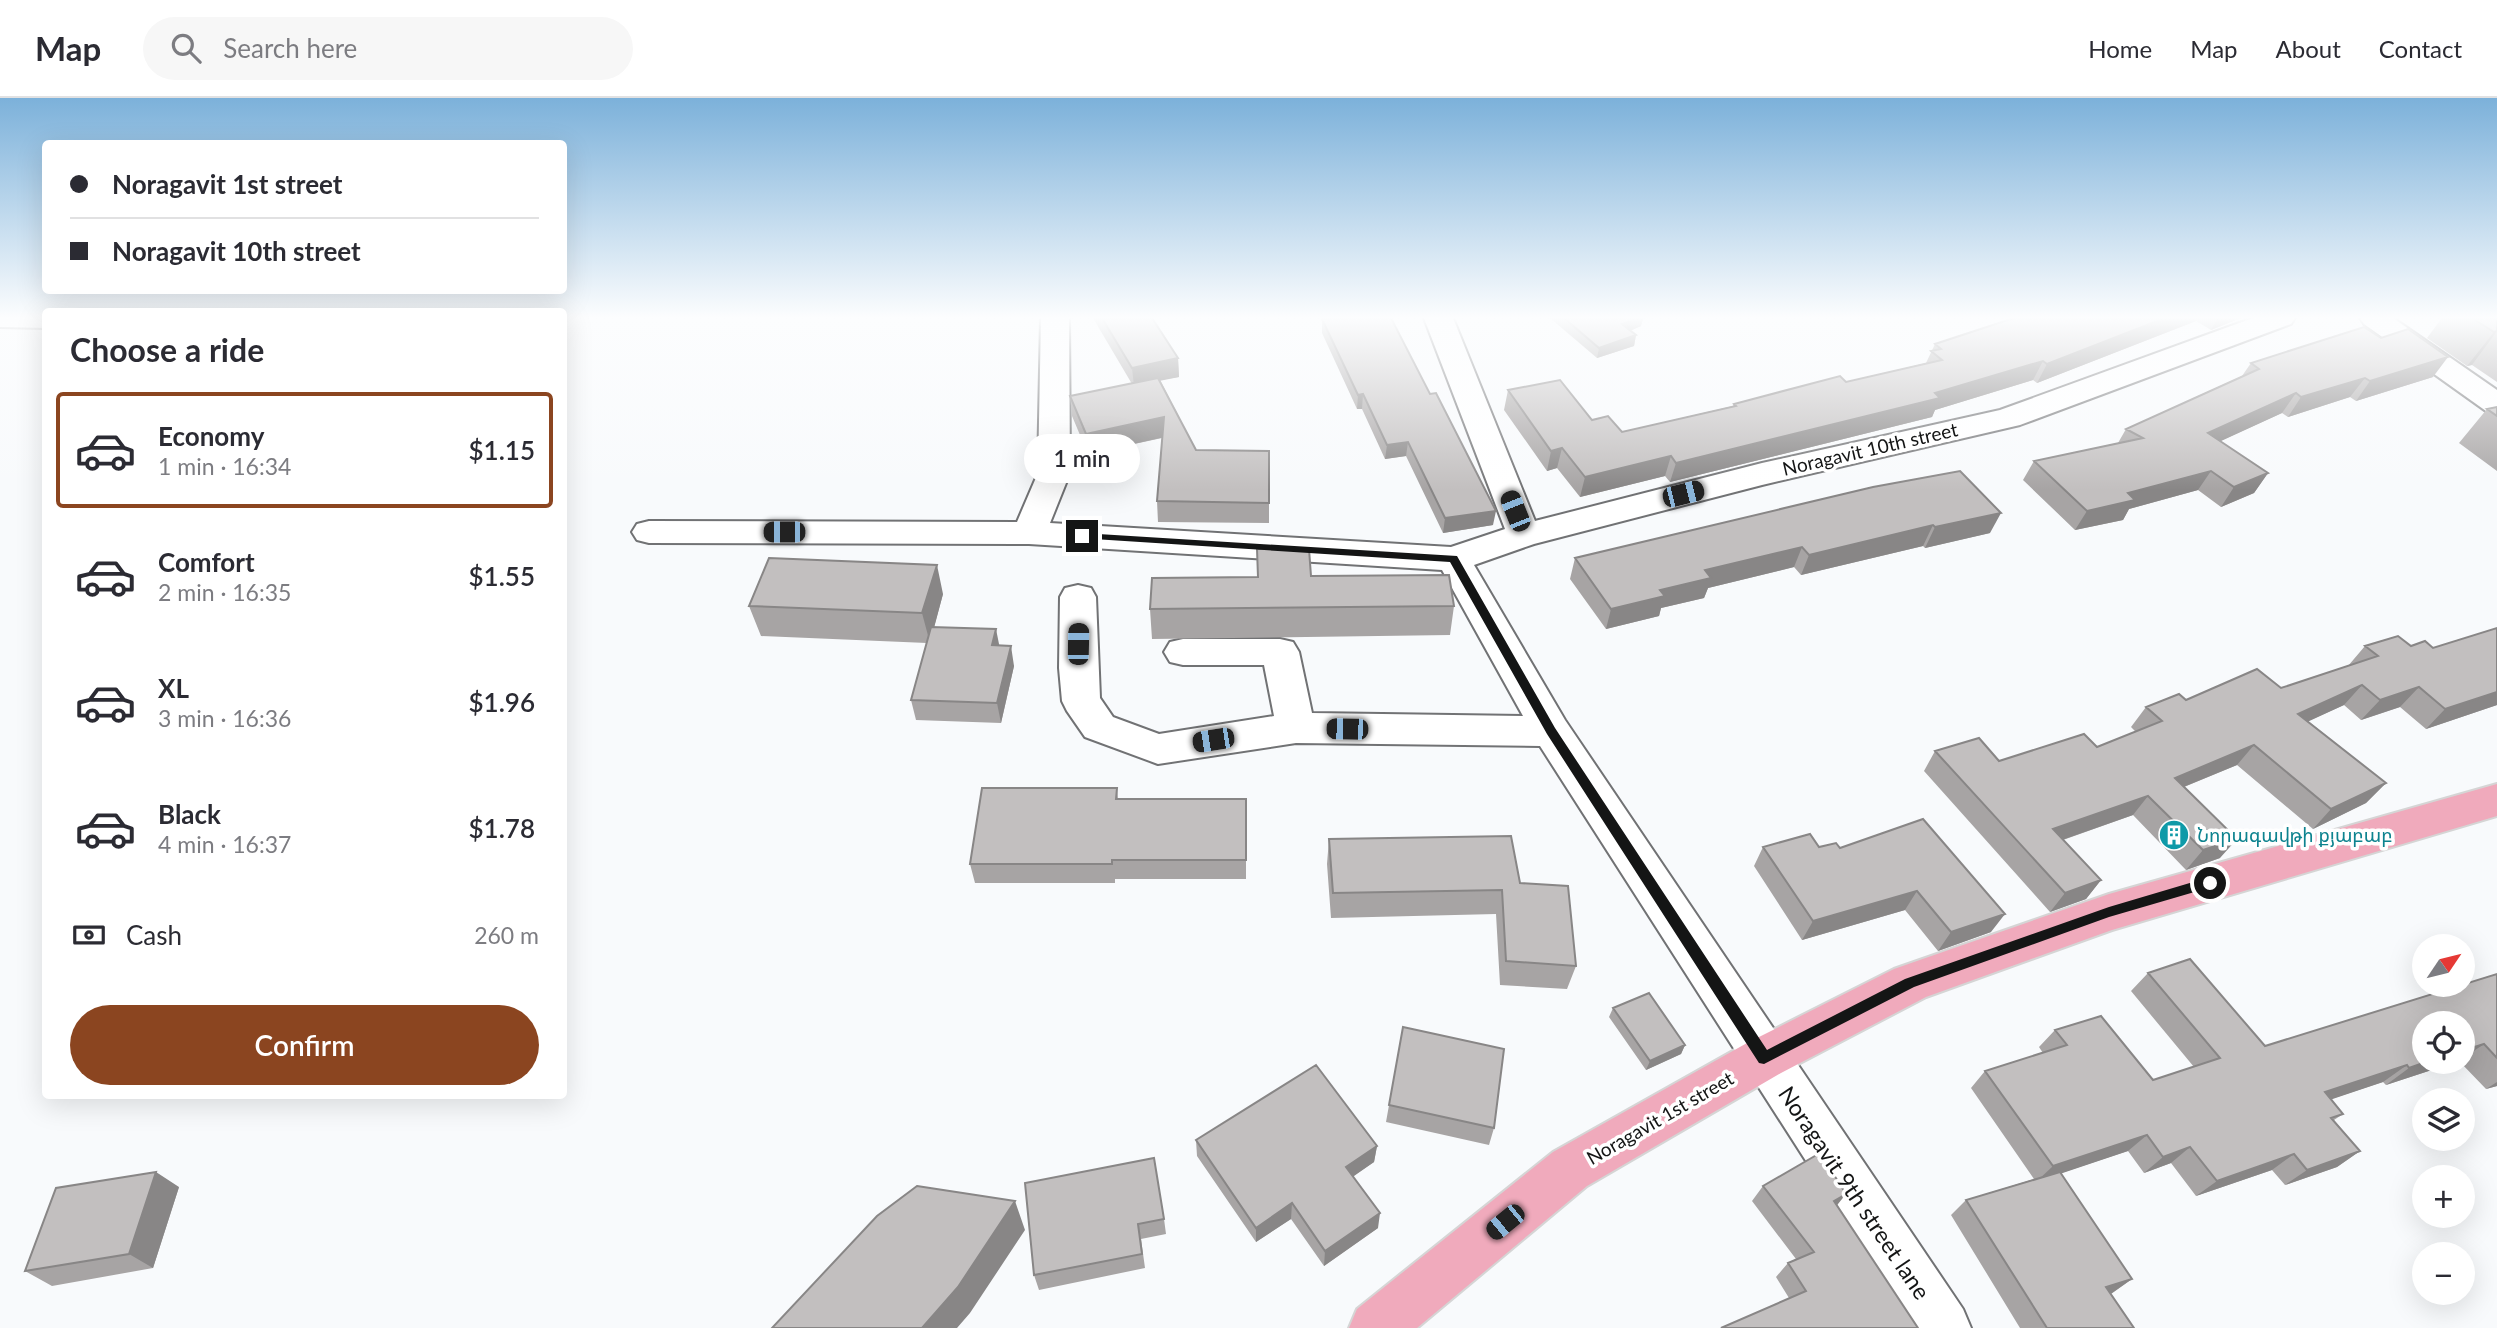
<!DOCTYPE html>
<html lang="en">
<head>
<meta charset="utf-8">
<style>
	:root { --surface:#fff; --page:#f7f7f7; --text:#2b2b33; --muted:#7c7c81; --line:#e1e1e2; --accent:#8b4520 }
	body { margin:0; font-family:Lato,"Noto Sans Armenian",sans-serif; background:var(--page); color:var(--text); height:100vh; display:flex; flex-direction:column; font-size:26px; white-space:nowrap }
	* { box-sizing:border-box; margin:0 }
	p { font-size:23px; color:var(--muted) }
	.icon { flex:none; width:38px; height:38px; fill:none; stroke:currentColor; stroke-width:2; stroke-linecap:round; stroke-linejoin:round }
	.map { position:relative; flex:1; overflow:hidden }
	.details { position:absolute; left:42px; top:210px; width:525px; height:791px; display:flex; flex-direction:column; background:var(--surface); border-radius:7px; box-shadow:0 7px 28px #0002 }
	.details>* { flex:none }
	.guide { position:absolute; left:42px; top:42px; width:525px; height:154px; border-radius:7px; box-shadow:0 7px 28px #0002; display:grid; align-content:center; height:154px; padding:0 28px; background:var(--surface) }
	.needle { width:46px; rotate:55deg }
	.controls { position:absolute; left:2412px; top:836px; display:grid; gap:14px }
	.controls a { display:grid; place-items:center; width:63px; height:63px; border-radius:50%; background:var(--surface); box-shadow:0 7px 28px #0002; font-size:35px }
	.end { position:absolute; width:32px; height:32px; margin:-16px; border:9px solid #141515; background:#fff; box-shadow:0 0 0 4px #fff }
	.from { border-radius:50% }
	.bubble { position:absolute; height:49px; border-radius:24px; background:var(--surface); box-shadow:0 7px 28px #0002; font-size:23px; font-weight:600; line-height:49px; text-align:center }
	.car { position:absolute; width:21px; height:42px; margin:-21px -10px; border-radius:9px; box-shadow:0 0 5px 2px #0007; background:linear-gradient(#222 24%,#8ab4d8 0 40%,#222 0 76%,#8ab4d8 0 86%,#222 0) }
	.guide b { display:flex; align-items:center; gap:24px; height:66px; font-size:26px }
	.guide b+b { border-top:2px solid var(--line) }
	.guide i { width:18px; height:18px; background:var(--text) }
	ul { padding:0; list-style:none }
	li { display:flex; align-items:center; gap:21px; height:116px; margin:0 14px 10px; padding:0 14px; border:4px solid transparent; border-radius:7px }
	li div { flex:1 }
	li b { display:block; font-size:26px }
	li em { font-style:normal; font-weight:600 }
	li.active { border-color:var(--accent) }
	li>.icon { width:63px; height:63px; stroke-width:1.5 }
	h2 { padding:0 28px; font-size:32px; line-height:84px }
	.pay { display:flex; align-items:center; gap:18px; height:77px; padding:0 28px; font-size:26px }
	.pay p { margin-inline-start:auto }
	.cta { display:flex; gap:14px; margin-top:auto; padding:14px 28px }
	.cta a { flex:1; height:80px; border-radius:42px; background:var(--accent); color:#fff; font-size:28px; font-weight:600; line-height:80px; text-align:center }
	header { display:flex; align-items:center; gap:42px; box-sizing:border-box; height:98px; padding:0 35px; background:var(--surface); border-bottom:2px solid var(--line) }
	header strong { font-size:33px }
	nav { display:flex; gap:38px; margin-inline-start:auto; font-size:24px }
	.search { width:490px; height:63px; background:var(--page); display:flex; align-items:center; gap:18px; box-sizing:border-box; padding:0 24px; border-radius:38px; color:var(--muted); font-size:26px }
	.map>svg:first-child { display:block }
</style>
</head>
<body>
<header>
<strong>Map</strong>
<div class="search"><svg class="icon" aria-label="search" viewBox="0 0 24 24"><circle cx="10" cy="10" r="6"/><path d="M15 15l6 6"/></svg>Search here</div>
<nav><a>Home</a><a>Map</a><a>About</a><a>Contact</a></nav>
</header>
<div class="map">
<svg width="2497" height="1230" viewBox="0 0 2497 1230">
	<rect width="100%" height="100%" fill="#f8fafc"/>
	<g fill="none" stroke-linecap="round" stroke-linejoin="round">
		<g stroke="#717274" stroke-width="4">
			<path id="minor" d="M 0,220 L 46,220 L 46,230 L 0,229 Z
				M 1041,220 L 1069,220 L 1070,375 L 1050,425 L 1451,449 L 1505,431 L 1424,220 L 1453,220 L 1535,423 L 1762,365 L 2000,312 L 2253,220 L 2295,220 L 2291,226 L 2020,327 L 1762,387 L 1534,446 L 1474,467 L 1565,622 L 1963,1211 L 1971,1230 L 1913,1230 L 1540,648 L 1296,645 L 1158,666 L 1085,639 L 1067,613 L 1062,603 L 1059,570 L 1060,499 L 1065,490 L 1078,487 L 1091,490 L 1096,499 L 1100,600 L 1113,619 L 1159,636 L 1274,618 L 1264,567 L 1183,567 L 1170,564 L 1164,554 L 1170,544 L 1183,541 L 1280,541 L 1293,544 L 1299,554 L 1312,615 L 1523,618 L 1442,472 L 1029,446 L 649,445 L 637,442 L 632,434 L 637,426 L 649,423 L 1017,424 L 1038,375 Z
				M 2360,220 L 2393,220 L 2497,292 L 2497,315 L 2486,313 L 2364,226 Z"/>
		</g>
		<g stroke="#d5d5d5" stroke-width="4">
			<path id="major" d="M 2497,686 L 2497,718 L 2112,832 L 1926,899 L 1781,975 L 1587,1088 L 1417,1230 L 1349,1230 L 1357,1211 L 1553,1054 L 1747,945 L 1894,871 L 2109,796 Z"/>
		</g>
		<use href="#minor" fill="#fff" fill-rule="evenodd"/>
		<use href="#major" fill="#f0aabc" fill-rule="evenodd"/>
	</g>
	<path fill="#a7a4a4" d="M 1093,220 L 1152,220 L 1178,260 L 1179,279 L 1160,282 L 1196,352 L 1269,353 L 1269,425 L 1158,424 L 1157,403 L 1162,340 L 1088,356 L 1072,318 L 1070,298 L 1132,286 Z
		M 1550,220 L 1643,220 L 1641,228 L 1630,233 L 1636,237 L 1634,248 L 1597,260 Z
		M 2014,220 L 2241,220 L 2211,232 L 2196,223 L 2037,285 L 2033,282 L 1935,312 L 1932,319 L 1670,384 L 1665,378 L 1580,399 L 1557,370 L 1547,373 L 1504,312 L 1508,292 L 1592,322 L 1622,334 L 1733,308 L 1734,306 L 1846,284 L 1926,265 L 1935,246 Z
		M 2442,220 L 2497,220 L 2497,284 L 2472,267 L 2467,268 L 2427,240 Z
		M 1322,221 L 1493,427 L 1443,435 L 1406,358 L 1385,361 L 1362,311 L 1357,311 L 1322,235 Z
		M 2251,265 L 2433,279 L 2356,303 L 2350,299 L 2288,319 L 2282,315 L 2220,343 L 2268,375 L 2254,395 L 2221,409 L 2198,392 L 2129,411 L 2123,422 L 2075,432 L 2023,382 L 2034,363 L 2118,345 L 2126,331 L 2242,278 Z
		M 2497,309 L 2497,373 L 2459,345 L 2487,311 Z
		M 1873,389 L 1990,435 L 1925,450 L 1923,448 L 1801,477 L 1794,469 L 1708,490 L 1704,500 L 1661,510 L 1659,518 L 1606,531 L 1570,481 L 1575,460 Z
		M 1257,451 L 1311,478 L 1454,508 L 1450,537 L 1152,541 L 1150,511 L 1257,479 Z
		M 943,496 L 934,529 L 999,547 L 1014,568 L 1001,625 L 916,622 L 911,602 L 927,545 L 761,538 L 749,508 Z
		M 2497,530 L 2497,607 L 2426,631 L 2400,609 L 2361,622 L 2344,607 L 2308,623 L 2386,685 L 2366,705 L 2313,731 L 2237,667 L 2184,689 L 2220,760 L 2186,772 L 2133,717 L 2063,742 L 2101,782 L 2086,801 L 2050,814 L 1924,673 L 1935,653 L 1999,663 L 2097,649 L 2136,634 L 2131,629 L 2146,609 L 2186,602 L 2281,590 L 2348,568 L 2365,548 L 2411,548 L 2433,550 Z
		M 1117,690 L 1118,701 L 1246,701 L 1246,781 L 1115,781 L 1115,785 L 975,785 L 970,766 Z
		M 1329,741 L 1520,785 L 1576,868 L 1567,891 L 1500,887 L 1496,816 L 1331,820 L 1327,766 Z
		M 1763,749 L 1840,750 L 1991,834 L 1938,853 L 1905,812 L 1802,842 L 1754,768 Z
		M 2148,875 L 2265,948 L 2497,876 L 2497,988 L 2486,991 L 2460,964 L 2462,964 L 2462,926 L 2424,964 L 2456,964 L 2386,987 L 2383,984 L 2331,1001 L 2343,1016 L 2334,1022 L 2360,1053 L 2337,1069 L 2285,1087 L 2272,1072 L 2196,1098 L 2171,1065 L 2144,1075 L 2128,1053 L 2061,1075 L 2132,1181 L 2111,1196 L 2134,1230 L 2020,1230 L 1951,1117 L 1966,1102 L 2034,1081 L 1971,990 L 1985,973 L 2043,955 L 2039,949 L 2055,932 L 2153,982 L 2194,969 L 2131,893 Z
		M 1613,910 L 1685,947 L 1681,956 L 1646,972 L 1609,919 Z
		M 1403,929 L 1494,1030 L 1489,1047 L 1386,1024 Z
		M 1196,1042 L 1377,1048 L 1374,1064 L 1353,1078 L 1378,1130 L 1324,1168 L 1291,1121 L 1256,1144 L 1197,1058 Z
		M 1025,1085 L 1164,1121 L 1166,1136 L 1141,1141 L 1145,1170 L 1039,1192 L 1034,1177 Z
		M 1763,1088 L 1837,1107 L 1918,1230 L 1789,1200 L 1776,1179 L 1788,1165 L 1796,1161 L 1752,1103 Z
		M 179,1089 L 153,1170 L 52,1188 L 25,1173 Z"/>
	<path fill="#888686" d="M 1639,220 L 1643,220 L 1641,228 L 1620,237 L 1622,226 Z
		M 2165,220 L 2198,220 L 2196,223 L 2037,285 L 2047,266 Z
		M 2218,220 L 2241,220 L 2211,232 Z
		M 2497,233 L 2472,267 L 2467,268 L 2494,234 Z
		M 1636,237 L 1634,248 L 1597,260 L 1599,250 Z
		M 2448,259 L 2433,279 L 2356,303 L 2370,283 Z
		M 1178,260 L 1179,279 L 1134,288 L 1132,270 Z
		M 2043,263 L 2033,282 L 1935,312 L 1932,319 L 1670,384 L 1676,365 L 1935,295 Z
		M 2365,280 L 2350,299 L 2288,319 L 2301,299 Z
		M 2296,295 L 2282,315 L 2195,355 L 2208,335 Z
		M 1363,296 L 1362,311 L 1357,311 L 1358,297 Z
		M 1164,319 L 1165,339 L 1088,356 L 1086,336 Z
		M 1408,344 L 1406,358 L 1385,361 L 1387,347 Z
		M 1562,350 L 1557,370 L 1547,373 L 1551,353 Z
		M 1671,358 L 1665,378 L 1580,399 L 1585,379 Z
		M 2211,373 L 2198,392 L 2129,411 L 2123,422 L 2075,432 L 2087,413 L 2128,395 Z
		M 2268,375 L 2254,395 L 2221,409 L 2234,389 Z
		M 1496,413 L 1493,427 L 1443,435 L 1445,420 Z
		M 2001,415 L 1990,435 L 1925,450 L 1935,429 Z
		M 1933,427 L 1923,448 L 1801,477 L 1809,457 Z
		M 1802,449 L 1794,469 L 1708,490 L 1704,500 L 1661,510 L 1659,518 L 1606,531 L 1611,511 L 1660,492 L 1705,472 Z
		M 937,467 L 943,496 L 930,545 L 922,515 Z
		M 996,531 L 1000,551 L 992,547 Z
		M 1011,548 L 1014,568 L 1001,625 L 997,605 Z
		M 2362,587 L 2344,607 L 2281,636 L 2298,616 Z
		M 2419,589 L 2400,609 L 2361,622 L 2380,602 Z
		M 2497,594 L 2497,607 L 2426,631 L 2445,611 Z
		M 2254,647 L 2237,667 L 2159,699 L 2175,680 Z
		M 2386,685 L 2366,705 L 2313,731 L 2331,711 Z
		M 2148,698 L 2133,717 L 2039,750 L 2053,731 Z
		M 2237,741 L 2220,760 L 2186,772 L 2203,752 Z
		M 2101,782 L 2086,801 L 2050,814 L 2065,795 Z
		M 1917,793 L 1905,812 L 1802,842 L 1813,823 Z
		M 2005,816 L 1991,834 L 1938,853 L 1951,834 Z
		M 2484,946 L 2462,961 L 2462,953 Z
		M 1685,947 L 1681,956 L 1646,972 L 1650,963 Z
		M 2426,964 L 2456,964 L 2386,987 L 2409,970 Z
		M 2407,967 L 2383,984 L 2303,1011 L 2325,994 Z
		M 2497,984 L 2497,988 L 2486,991 Z
		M 2147,1037 L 2128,1053 L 2036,1084 L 2053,1068 Z
		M 1377,1048 L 1374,1064 L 1344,1085 L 1346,1069 Z
		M 2190,1049 L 2171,1065 L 2144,1075 L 2163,1059 Z
		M 2360,1053 L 2337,1069 L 2285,1087 L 2307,1072 Z
		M 2294,1056 L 2272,1072 L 2196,1098 L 2217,1083 Z
		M 156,1074 L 179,1089 L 153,1170 L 129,1156 Z
		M 1846,1096 L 1834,1111 L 1834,1103 Z
		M 1015,1103 L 1025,1132 L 970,1215 L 957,1230 L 922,1230 Z
		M 1292,1105 L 1291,1121 L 1256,1144 L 1256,1130 Z
		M 1380,1115 L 1378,1130 L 1324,1168 L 1325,1153 Z
		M 2132,1181 L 2112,1195 L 2087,1203 L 2106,1189 Z"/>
	<path fill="#c2bfbf" stroke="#888686" stroke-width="2" d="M 1102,220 L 1152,220 L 1178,260 L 1132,270 Z
		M 1330,220 L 1391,220 L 1430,296 L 1436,295 L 1496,413 L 1445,420 L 1408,344 L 1387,347 L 1363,296 L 1358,297 L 1322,221 Z
		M 1564,220 L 1639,220 L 1622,226 L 1636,237 L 1599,250 Z
		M 2014,220 L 2165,220 L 2047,266 L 2043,263 L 1935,295 L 1940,300 L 1676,365 L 1671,358 L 1585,379 L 1562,350 L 1551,353 L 1508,292 L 1560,282 L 1592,322 L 1608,318 L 1622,334 L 1736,308 L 1734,306 L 1840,278 L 1846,284 L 1942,262 L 1931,253 L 1941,251 L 1935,246 Z
		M 2472,220 L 2497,220 L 2497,233 L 2494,234 Z
		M 2364,229 L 2381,240 L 2408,231 L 2448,259 L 2370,283 L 2365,280 L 2301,299 L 2296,295 L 2208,335 L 2268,375 L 2234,389 L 2211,373 L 2128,395 L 2135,402 L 2087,413 L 2034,363 L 2143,340 L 2126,331 L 2259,271 L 2251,265 Z
		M 1158,280 L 1196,352 L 1269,353 L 1269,405 L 1157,403 L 1164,319 L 1086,336 L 1070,298 Z
		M 2497,309 L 2497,318 L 2487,311 Z
		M 1960,373 L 2001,415 L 1935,429 L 1933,427 L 1809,457 L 1802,449 L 1705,472 L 1711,480 L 1660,492 L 1665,498 L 1611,511 L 1575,460 L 1873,389 Z
		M 1257,451 L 1309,451 L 1311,478 L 1449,477 L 1454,508 L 1150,511 L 1152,480 L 1258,479 Z
		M 769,460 L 937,467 L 922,515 L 749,508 Z
		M 931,529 L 996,531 L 992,547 L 1011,548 L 997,605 L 911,602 Z
		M 2497,530 L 2497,594 L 2445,611 L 2419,589 L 2380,602 L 2362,587 L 2298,616 L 2386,685 L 2331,711 L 2254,647 L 2175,680 L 2237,741 L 2203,752 L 2148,698 L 2053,731 L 2101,782 L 2065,795 L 1935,653 L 1979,640 L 1999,663 L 2084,636 L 2097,649 L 2162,623 L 2146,609 L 2179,596 L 2186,602 L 2257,571 L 2281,590 L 2378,558 L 2365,548 L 2398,538 L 2411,548 L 2425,543 L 2433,550 Z
		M 982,690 L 1117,690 L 1116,701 L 1246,701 L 1246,762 L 1112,762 L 1112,766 L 970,766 Z
		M 1923,721 L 2005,816 L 1951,834 L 1917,793 L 1813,823 L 1763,749 L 1810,736 L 1819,749 L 1836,745 L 1840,750 Z
		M 1511,738 L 1520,785 L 1568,788 L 1576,868 L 1506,863 L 1502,792 L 1333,795 L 1329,741 Z
		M 2190,861 L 2265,948 L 2497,876 L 2497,960 L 2484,946 L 2462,953 L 2462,926 L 2424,926 L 2424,964 L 2426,964 L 2409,970 L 2407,967 L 2325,994 L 2343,1016 L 2331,1020 L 2360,1053 L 2307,1072 L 2294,1056 L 2217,1083 L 2190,1049 L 2163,1059 L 2147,1037 L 2053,1068 L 1985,973 L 2067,947 L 2055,932 L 2101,918 L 2153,982 L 2220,960 L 2148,875 Z
		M 1649,895 L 1685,947 L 1650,963 L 1613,910 Z
		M 1403,929 L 1504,951 L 1494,1030 L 1389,1007 Z
		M 1316,967 L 1377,1048 L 1346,1069 L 1380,1115 L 1325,1153 L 1292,1105 L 1256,1130 L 1196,1042 Z
		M 1820,1055 L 1846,1096 L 1834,1103 L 1918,1230 L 1721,1230 L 1806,1193 L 1788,1165 L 1814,1154 L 1763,1088 Z
		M 1154,1060 L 1164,1121 L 1138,1126 L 1142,1156 L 1034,1177 L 1025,1085 Z
		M 156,1074 L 129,1156 L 25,1173 L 56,1090 Z
		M 2060,1074 L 2132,1181 L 2106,1189 L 2134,1230 L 2047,1230 L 1966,1102 Z
		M 917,1088 L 1015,1103 L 958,1189 L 922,1230 L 772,1230 L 877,1118 Z"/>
	<linearGradient id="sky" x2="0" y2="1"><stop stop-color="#7cb1da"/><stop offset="0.56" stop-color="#fcfdfe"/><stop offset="1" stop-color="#fcfdfe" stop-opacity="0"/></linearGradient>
	<rect width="2497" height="392" fill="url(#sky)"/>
	<path fill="#141515" d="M 1082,435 L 1457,458 L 1555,630 L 1767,952 L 1905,881 L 2109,809 L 2210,779 L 2216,785 L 2215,788 L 2109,819 L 1914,889 L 1764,966 L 1759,965 L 1547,636 L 1450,464 L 1078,440 L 1078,436 Z"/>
	<defs>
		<g id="building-disc" transform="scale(1.575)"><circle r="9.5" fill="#0f9aa8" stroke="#fff"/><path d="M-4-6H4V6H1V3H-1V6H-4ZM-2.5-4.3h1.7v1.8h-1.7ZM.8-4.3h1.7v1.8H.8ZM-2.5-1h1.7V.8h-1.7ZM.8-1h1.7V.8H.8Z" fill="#fff"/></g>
	</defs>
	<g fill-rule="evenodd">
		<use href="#building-disc" x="2174" y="737"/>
	</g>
	<g text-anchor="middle" stroke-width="7" stroke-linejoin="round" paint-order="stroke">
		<g font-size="19" fill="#141515" stroke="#fff">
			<text transform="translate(1870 351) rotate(-13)" y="7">Noragavit 10th street</text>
			<text transform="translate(1660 1020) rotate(-30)" y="7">Noragavit 1st street</text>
		</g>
		<g font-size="19" fill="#0d838f" stroke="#fff" text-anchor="start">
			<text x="2197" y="744">Նորագավթի քյաբաբ</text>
		</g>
		<g font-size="23" fill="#141515" stroke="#fff">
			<text transform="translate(1854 1095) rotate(56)" y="8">Noragavit 9th street lane</text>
		</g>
	</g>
</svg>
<div class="controls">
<a><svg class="needle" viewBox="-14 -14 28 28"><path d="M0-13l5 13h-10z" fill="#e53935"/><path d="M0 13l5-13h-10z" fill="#7c7c81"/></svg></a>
<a><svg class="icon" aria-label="locate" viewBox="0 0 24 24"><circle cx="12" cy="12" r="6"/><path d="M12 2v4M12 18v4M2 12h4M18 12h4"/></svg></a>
<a><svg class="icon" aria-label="layers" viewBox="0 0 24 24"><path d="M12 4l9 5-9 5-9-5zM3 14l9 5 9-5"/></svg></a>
<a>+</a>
<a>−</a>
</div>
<i class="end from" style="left:2210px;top:785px"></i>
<i class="end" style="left:1082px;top:438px"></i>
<div class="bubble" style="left:1024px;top:336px;width:116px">1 min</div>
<i class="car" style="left:1683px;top:396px;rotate:76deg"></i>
<i class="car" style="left:1515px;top:413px;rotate:338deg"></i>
<i class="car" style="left:784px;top:434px;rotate:270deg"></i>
<i class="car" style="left:1078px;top:546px;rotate:1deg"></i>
<i class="car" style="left:1347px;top:631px;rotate:271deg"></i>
<i class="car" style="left:1213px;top:642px;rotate:261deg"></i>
<i class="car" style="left:1505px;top:1124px;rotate:231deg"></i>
<div class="guide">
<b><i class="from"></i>Noragavit 1st street</b>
<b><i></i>Noragavit 10th street</b>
</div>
<section class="details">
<h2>Choose a ride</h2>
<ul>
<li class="active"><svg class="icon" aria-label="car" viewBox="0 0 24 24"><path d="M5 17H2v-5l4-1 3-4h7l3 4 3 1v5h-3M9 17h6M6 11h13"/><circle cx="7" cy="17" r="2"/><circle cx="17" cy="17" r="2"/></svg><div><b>Economy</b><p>1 min · 16:34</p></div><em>$1.15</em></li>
<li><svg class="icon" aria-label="car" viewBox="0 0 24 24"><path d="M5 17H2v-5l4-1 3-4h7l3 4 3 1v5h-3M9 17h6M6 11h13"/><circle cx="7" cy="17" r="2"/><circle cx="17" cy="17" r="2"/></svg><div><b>Comfort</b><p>2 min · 16:35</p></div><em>$1.55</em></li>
<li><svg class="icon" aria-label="car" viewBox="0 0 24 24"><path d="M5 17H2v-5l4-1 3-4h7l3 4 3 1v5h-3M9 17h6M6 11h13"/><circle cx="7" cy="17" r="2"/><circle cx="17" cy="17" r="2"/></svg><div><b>XL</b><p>3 min · 16:36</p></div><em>$1.96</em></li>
<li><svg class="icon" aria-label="car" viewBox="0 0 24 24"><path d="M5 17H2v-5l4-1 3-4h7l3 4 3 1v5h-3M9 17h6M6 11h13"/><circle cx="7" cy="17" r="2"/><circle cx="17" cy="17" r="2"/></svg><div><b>Black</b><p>4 min · 16:37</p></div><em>$1.78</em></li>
</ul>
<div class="pay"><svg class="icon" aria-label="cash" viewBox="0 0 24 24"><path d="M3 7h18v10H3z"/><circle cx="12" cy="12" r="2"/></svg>Cash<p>260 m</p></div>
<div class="cta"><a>Confirm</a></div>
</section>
</div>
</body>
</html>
